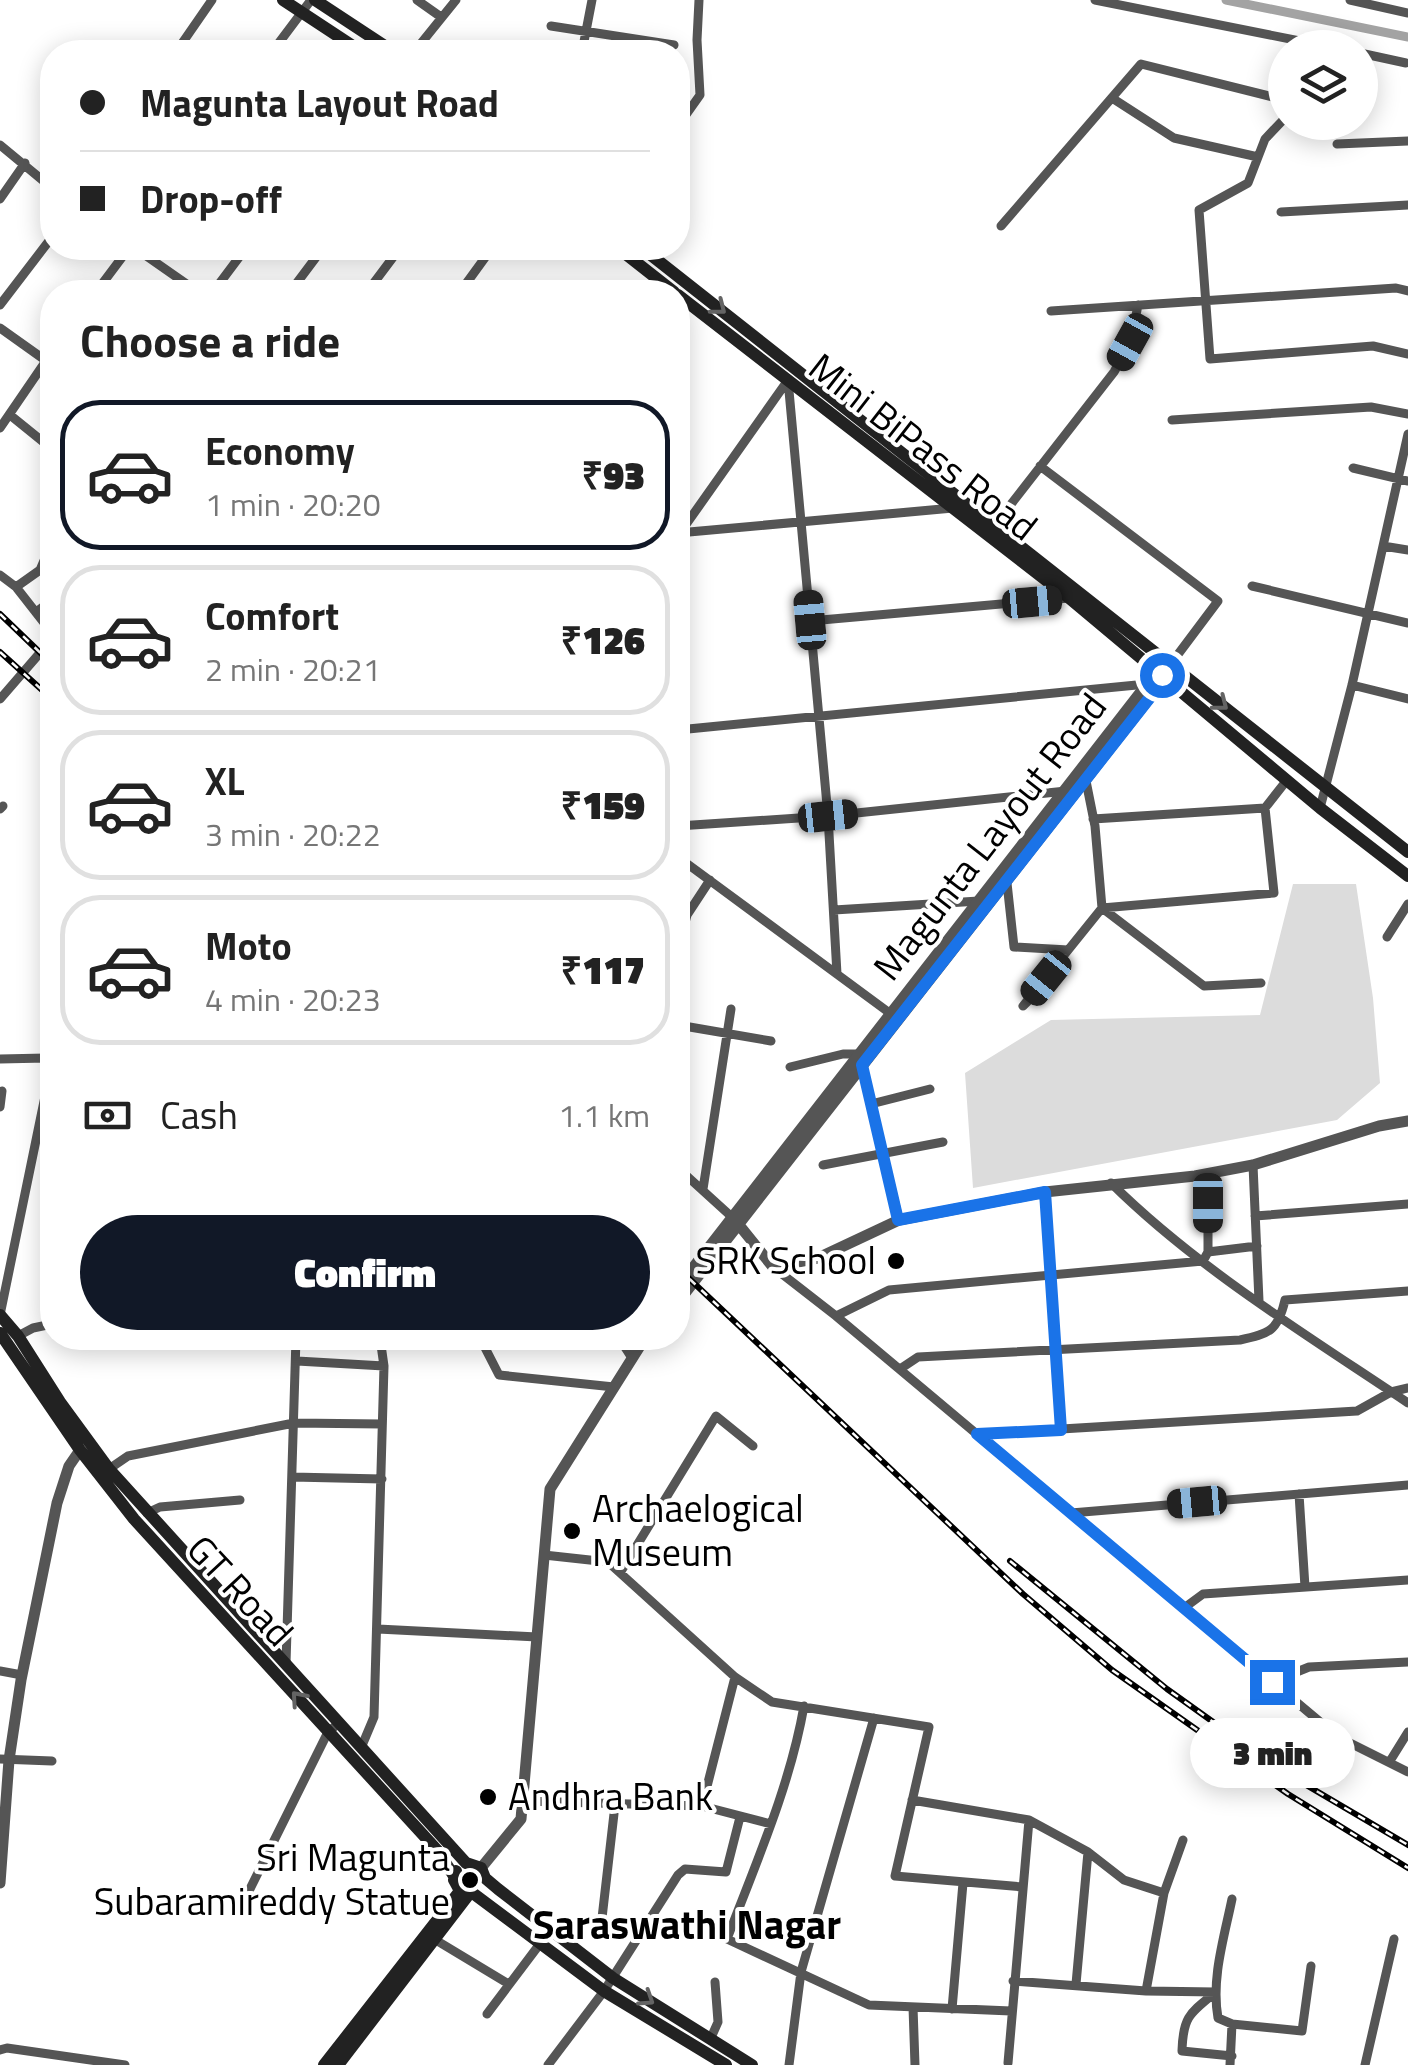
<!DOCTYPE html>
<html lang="en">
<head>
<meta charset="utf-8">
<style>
	:root { --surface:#fff; --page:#f2f2f2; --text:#222; --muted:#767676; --line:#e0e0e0; --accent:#111827 }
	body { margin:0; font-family:"Titillium Web",sans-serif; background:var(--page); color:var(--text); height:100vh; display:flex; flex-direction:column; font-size:38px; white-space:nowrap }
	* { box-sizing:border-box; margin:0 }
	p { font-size:32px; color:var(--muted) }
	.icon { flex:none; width:55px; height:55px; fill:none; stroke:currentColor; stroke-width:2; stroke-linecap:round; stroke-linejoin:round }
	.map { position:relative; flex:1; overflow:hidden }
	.drawer { position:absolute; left:40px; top:280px; width:650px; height:1070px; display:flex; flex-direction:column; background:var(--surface); border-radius:40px; box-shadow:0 5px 25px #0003 }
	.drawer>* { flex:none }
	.guide { position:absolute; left:40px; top:40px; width:650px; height:220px; border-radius:40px; box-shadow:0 5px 25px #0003; display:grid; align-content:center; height:220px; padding:0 40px; background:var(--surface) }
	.tools { position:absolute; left:1268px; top:30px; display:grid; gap:20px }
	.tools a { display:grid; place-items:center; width:110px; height:110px; border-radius:50%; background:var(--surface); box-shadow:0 5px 25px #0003; font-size:50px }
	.end { position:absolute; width:45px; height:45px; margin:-22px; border:12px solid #1a73e8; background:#fff; box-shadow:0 0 0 5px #fff }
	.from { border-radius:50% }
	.bubble { position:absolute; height:70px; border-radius:35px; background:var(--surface); box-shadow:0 5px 25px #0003; font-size:32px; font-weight:800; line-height:70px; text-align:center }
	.car { position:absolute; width:30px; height:60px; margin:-30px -15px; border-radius:12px; box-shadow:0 0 8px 2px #0007; background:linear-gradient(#222 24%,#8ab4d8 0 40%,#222 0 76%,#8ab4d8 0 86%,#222 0) }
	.guide b { display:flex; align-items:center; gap:35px; height:95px; font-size:38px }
	.guide b+b { border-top:2px solid var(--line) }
	.guide i { width:25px; height:25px; background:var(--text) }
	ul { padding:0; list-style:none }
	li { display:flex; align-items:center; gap:30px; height:150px; margin:0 20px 15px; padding:0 20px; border:5px solid var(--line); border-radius:40px }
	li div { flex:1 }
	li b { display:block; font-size:38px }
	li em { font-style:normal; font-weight:800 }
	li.active { border-color:var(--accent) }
	li>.icon { width:90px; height:90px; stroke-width:1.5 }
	h2 { padding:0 40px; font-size:45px; line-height:120px }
	.pay { display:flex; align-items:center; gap:25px; height:110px; padding:0 40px; font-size:38px }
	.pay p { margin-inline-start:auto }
	.button { display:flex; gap:20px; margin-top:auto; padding:20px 40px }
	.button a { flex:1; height:115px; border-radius:60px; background:var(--accent); color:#fff; font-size:40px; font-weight:800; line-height:115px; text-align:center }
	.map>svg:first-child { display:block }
</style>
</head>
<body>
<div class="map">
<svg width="1408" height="2065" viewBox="0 0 1408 2065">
	<rect width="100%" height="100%" fill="#fff"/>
	<path fill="#dcdcdc" d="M 1293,884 L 1356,884 L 1373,998 L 1380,1083 L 1337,1120 L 973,1188 L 965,1073 L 1051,1020 L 1260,1015 Z"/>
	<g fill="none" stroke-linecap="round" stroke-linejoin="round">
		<path stroke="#a3a3a3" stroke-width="9" d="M 1226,0 L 1408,37"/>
		<path stroke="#555" stroke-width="9" d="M 417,0 L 441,17
			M 1095,0 L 1335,48
			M 1350,0 L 1408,13
			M 551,26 L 674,45
			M 176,52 L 212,0
			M 272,52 L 311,0
			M 414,52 L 456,0
			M 582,52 L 592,0
			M 1360,53 L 1406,63
			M 1112,98 L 1174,138 L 1258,157
			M 1285,118 L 1265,139 L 1248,183 L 1199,210 L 1210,359 L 1373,346 L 1408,354
			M 678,126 L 700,95 L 697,40 L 699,0
			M 1337,144 L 1408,141
			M 0,145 L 52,188
			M 0,199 L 25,163
			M 1281,212 L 1408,205
			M 1001,226 L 1141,64 L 1285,100
			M 135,248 L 198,292
			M 96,292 L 129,248
			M 213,292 L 246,248
			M 290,292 L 323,248
			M 367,292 L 400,248
			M 460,292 L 492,248
			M 0,305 L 52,237
			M 1051,311 L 1396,288 L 1408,291
			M 0,328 L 52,365
			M 10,415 L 52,449
			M 1172,420 L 1371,407 L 1408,414
			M 0,428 L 52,352
			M 1040,466 L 1218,601 L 1167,669
			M 1353,468 L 1408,481
			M 994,526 L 1114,372 L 1131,341 L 1138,305
			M 678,533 L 953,508
			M 680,533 L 788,380 L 828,816 L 837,974
			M 1383,546 L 1408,550
			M 0,575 L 16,587 L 52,633
			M 1252,586 L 1408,623
			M 16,587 L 40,570 L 52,542
			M 36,612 L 52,600
			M 810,621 L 1069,598
			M 1352,685 L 1408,699
			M 0,699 L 39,654 L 52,646
			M 678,730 L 1147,684
			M 1086,781 L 1095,826 L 1102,908 L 1204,986 L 1261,983
			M 1265,808 L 1287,780
			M 1320,808 L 1352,685 L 1408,434
			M 0,809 L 3,806
			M 678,826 L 828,816 L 1066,791
			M 678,857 L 891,1014
			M 1007,883 L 1014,947 L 1068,950
			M 834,910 L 979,901
			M 1387,937 L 1408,904
			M 678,949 L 687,915 L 710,880
			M 1060,969 L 1023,1006 L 1102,908 L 1274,893 L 1265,808 L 1093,819
			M 678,1025 L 771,1041
			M 0,1059 L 46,1058 L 48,1082 L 0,1315
			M 862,1065 L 899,1220
			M 790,1067 L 843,1054 L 860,1054
			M 871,1104 L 930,1089
			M 0,1107 L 2,1091
			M 823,1165 L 943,1142
			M 1253,1165 L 1259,1301
			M 678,1168 L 733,1218
			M 1111,1183 C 1198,1269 1307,1335 1408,1403
			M 703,1189 L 731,1009
			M 1045,1192 L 1061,1429
			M 1208,1203 L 1208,1252 L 1257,1246
			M 1255,1216 L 1408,1204
			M 773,1267 L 836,1316 L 1338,1737 L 1408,1772
			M 836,1316 L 889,1290 L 1203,1261 L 1208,1252
			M 18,1336 L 33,1328 L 52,1324
			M 480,1338 L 499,1375 L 614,1387
			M 619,1338 L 632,1358
			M 297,1361 L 384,1366
			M 900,1369 L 918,1357 L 1240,1340 C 1269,1334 1278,1331 1285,1300 L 1408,1291
			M 977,1434 L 1357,1411 L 1391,1392 L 1408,1388
			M 109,1469 L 128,1456 L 294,1423 L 382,1424
			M 292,1477 L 382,1479
			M 1299,1494 L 1305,1587
			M 147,1513 L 160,1507 L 240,1500
			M 1071,1513 L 1408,1485
			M 544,1555 L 608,1562 L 735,1677 L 772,1702 L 929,1727 L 895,1876 L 1023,1887
			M 620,1573 L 716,1416 L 753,1446
			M 1184,1608 L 1203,1594 L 1408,1580
			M 378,1629 L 537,1637
			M 286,1663 L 296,1338
			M 0,1671 L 22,1675
			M 1272,1682 L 1309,1667 L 1408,1662
			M 804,1706 C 790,1786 756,1863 727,1939 L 869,2005 L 1011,2011
			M 361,1748 L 374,1717 L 384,1366 L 380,1338
			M 0,1759 L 52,1761
			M 1390,1761 L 1408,1732
			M 912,1800 L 1029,1820 L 1088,1852 L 1124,1880 L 1164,1893
			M 523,1801 L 702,1806 L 771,1824
			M 702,1806 L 735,1677
			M 1232,1899 C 1224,1938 1211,1979 1218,2018 L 1232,2024 L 1302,2031 L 1311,1966
			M 238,1913 L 328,1732 L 339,1723
			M 602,1918 L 615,1805
			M 429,1936 L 507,1983
			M 1013,1981 L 1146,1991 L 1216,1992
			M 1076,1984 L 1088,1852
			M 1146,1991 L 1164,1893 L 1183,1840
			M 1216,1992 C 1190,2013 1183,2016 1182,2051 L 1232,2056
			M 913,2007 L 915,2065
			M 952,2009 L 963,1883
			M 487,2014 L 539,1945
			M 710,2040 L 718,2022 L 715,1982
			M 0,2050 L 7,2048 L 125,2065
			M 1008,2063 L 1029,1820
			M 548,2065 L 604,1991 L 678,1875 L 685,1869 L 726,1872 L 740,1817
			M 789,2065 L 801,1972 L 874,1718
			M 1230,2065 L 1232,2024
			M 1365,2065 L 1394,1939"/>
		<path stroke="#555" stroke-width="11" d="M 739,1225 L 773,1267 L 818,1258 L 899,1220 L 1045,1192 L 1195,1176 L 1253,1165 L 1379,1126 L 1408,1121
			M 678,1287 L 1147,684 L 1162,675
			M 678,1302 L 1155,691 L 1162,675
			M 481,1868 L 521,1819 L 550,1489 L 645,1338
			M 0,1883 L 9,1760 L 21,1680 L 57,1503 L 69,1466 L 80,1450"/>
		<path stroke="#222" stroke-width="12" d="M 283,0 L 362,52
			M 315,0 L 394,52
			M 618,248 L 674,292
			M 642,248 L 1408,852
			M 678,295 L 1069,598 L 1320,808 L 1408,876
			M 0,1315 L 18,1336 L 60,1402 L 109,1469 L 466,1863 L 481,1868 L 485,1878 L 498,1889 L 613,1978 L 752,2065
			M 0,1333 L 80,1450 L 134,1519 L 437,1850 L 454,1876
			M 456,1871 L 454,1880 L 460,1891 L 474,1894 L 604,1991 L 726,2065
			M 324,2065 L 460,1891
			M 338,2065 L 469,1894"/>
		<g stroke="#000" stroke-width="6">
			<path id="rail" d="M 0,614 L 52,664
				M 0,652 L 52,699
				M 678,1268 L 1023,1594 L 1112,1670 L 1288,1794 L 1408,1868
				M 1010,1561 L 1167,1689 L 1279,1769 L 1408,1845"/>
		</g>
		<use href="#rail" stroke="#fff" stroke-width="2.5" stroke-dasharray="8" stroke-linecap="butt"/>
	</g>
	<defs><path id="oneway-chevron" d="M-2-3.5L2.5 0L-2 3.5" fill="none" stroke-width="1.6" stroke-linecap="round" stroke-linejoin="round" transform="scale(2.5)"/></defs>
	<g stroke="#646464">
		<use href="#oneway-chevron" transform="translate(719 308) rotate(38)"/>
		<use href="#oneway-chevron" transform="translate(1221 704) rotate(38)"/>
		<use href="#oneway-chevron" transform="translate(298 1698) rotate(-131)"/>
		<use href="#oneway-chevron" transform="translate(647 1999) rotate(33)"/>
	</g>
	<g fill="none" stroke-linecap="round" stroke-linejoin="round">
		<path stroke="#1a73e8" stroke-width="12" d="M 1162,675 L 1155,691 L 862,1065 L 898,1220 L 1045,1192 L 1061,1430 L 977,1434 L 1272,1682"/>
	</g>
	<g fill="#000" stroke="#fff" stroke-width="4">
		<circle cx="896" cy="1261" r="10"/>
		<circle cx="572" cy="1531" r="10"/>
		<circle cx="488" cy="1797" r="10"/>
		<circle cx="470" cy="1880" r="10"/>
	</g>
	<g text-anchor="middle" stroke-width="8" stroke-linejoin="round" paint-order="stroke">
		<g font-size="38" fill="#000" stroke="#fff">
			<text transform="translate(923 447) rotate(38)" y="13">Mini BiPass Road</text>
			<text transform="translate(990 837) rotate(-52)" y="13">Magunta Layout Road</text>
			<text transform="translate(240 1591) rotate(47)" y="13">GT Road</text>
		</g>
		<g font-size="38" fill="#000" stroke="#fff" text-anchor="end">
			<text x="876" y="1274">SRK School</text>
			<text x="592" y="1522" text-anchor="start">Archaelogical<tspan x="592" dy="44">Museum</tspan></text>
			<text x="508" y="1810" text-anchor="start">Andhra Bank</text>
			<text x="450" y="1871">Sri Magunta<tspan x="450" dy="44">Subaramireddy Statue</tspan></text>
		</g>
		<g font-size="40" font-weight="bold" fill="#000" stroke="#fff">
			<text x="687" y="1939">Saraswathi Nagar</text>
		</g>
	</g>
</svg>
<div class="tools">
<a><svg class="icon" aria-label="layers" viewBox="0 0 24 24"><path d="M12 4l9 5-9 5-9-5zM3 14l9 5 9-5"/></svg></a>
</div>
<i class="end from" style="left:1162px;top:675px"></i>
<i class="end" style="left:1272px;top:1682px"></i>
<div class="bubble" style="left:1190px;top:1718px;width:165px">3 min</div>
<i class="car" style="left:1130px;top:342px;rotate:209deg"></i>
<i class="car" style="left:1032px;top:602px;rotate:85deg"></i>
<i class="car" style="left:810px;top:620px;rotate:355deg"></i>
<i class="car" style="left:828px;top:816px;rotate:84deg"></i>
<i class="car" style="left:1046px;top:978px;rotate:219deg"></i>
<i class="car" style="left:1208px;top:1203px;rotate:180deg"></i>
<i class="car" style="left:1197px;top:1502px;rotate:265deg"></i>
<div class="guide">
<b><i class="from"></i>Magunta Layout Road</b>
<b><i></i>Drop-off</b>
</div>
<section class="drawer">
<h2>Choose a ride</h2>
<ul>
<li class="active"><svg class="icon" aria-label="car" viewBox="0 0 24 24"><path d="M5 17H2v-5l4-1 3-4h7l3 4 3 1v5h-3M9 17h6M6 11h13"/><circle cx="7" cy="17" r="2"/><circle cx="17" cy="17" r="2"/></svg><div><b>Economy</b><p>1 min · 20:20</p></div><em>₹93</em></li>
<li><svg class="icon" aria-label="car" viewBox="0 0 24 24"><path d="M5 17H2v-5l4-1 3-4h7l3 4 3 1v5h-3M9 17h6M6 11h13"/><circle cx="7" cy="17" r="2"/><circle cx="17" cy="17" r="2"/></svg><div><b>Comfort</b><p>2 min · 20:21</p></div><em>₹126</em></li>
<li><svg class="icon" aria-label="car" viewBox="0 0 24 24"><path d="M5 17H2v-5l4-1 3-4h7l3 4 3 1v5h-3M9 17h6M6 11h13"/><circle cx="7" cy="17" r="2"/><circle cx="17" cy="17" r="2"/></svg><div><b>XL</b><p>3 min · 20:22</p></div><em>₹159</em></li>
<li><svg class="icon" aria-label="car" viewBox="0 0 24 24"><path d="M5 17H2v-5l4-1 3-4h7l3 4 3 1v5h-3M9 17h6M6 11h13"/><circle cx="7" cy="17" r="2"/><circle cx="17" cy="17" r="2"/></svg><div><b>Moto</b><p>4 min · 20:23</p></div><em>₹117</em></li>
</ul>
<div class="pay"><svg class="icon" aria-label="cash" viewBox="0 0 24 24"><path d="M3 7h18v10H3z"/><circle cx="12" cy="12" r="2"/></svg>Cash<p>1.1 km</p></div>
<div class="button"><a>Confirm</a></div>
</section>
</div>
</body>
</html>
